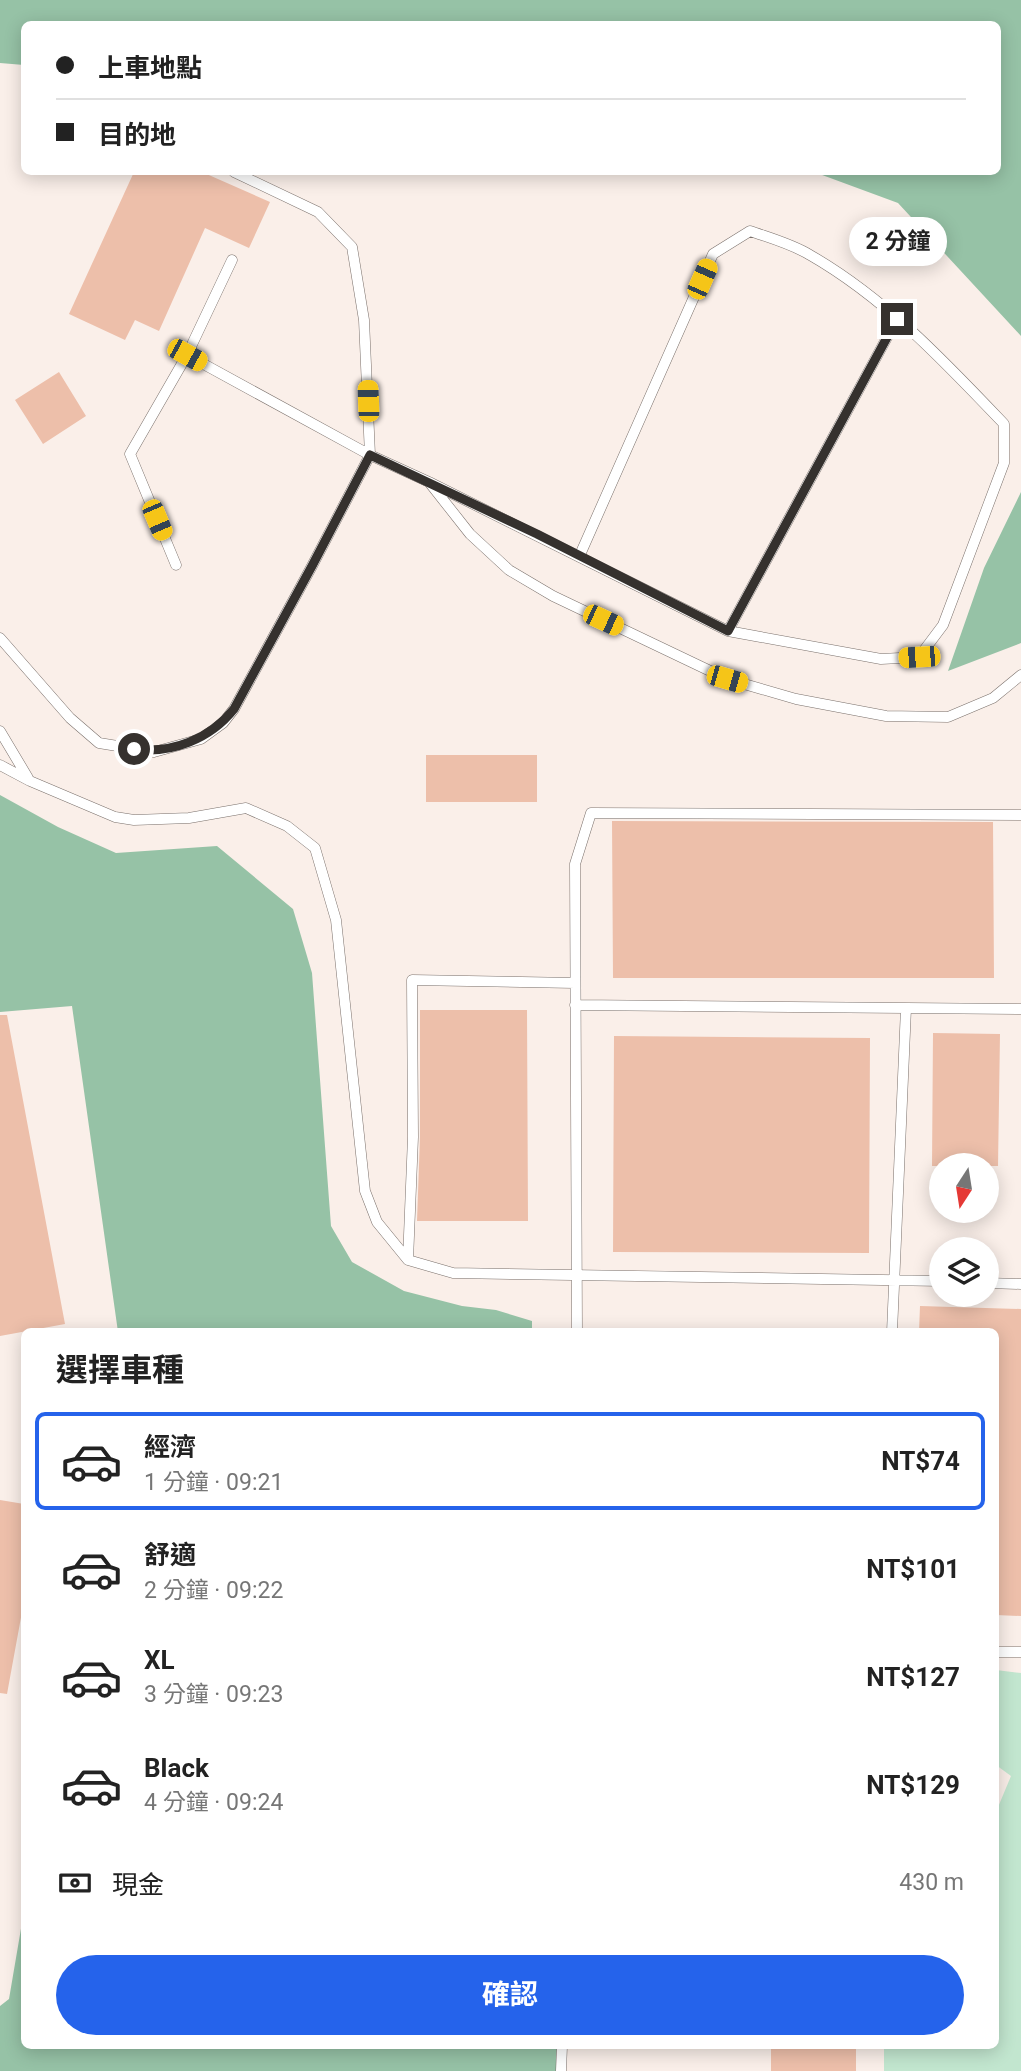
<!DOCTYPE html>
<html lang="zh-TW">
<head>
<meta charset="utf-8">
<style>
	:root { --surface:#fff; --page:#f6f6f6; --text:#222; --muted:#767676; --line:#e0e0e0; --accent:#2563eb }
	body { margin:0; font-family:Roboto,"Noto Sans TC",sans-serif; background:var(--page); color:var(--text); height:100vh; display:flex; flex-direction:column; font-size:26px; white-space:nowrap }
	* { box-sizing:border-box; margin:0 }
	p { font-size:23px; color:var(--muted) }
	.icon { flex:none; width:38px; height:38px; fill:none; stroke:currentColor; stroke-width:2; stroke-linecap:round; stroke-linejoin:round }
	.map { position:relative; flex:1; overflow:hidden }
	.sheet { position:absolute; left:21px; top:1328px; width:978px; height:721px; display:flex; flex-direction:column; background:var(--surface); border-radius:10px; box-shadow:0 4px 18px #0003 }
	.sheet>* { flex:none }
	.hud { position:absolute; left:21px; top:21px; width:980px; height:154px; border-radius:10px; box-shadow:0 4px 18px #0003; display:grid; align-content:center; height:154px; padding:0 35px; background:var(--surface) }
	.needle { width:46px; rotate:192deg }
	.controls { position:absolute; left:929px; top:1153px; display:grid; gap:14px }
	.controls a { display:grid; place-items:center; width:70px; height:70px; border-radius:50%; background:var(--surface); box-shadow:0 4px 18px #0003; font-size:35px }
	.end { position:absolute; width:32px; height:32px; margin:-16px; border:9px solid #35312e; background:#fff; box-shadow:0 0 0 4px #fff }
	.from { border-radius:50% }
	.bubble { position:absolute; height:49px; border-radius:24px; background:var(--surface); box-shadow:0 4px 18px #0003; font-size:23px; font-weight:700; line-height:49px; text-align:center }
	.car { position:absolute; width:21px; height:42px; margin:-21px -10px; border-radius:9px; box-shadow:0 0 5px 2px #0007; background:linear-gradient(#f5c518 24%,#345 0 40%,#f5c518 0 76%,#345 0 86%,#f5c518 0) }
	.hud b { display:flex; align-items:center; gap:24px; height:66px; font-size:26px }
	.hud b+b { border-top:2px solid var(--line) }
	.hud i { width:18px; height:18px; background:var(--text) }
	ul { padding:0; list-style:none }
	li { display:flex; align-items:center; gap:21px; height:98px; margin:0 14px 10px; padding:0 21px; border:4px solid transparent; border-radius:10px }
	li div { flex:1 }
	li b { display:block; font-size:26px }
	li em { font-style:normal; font-weight:700 }
	li.selected { border-color:var(--accent) }
	li>.icon { width:63px; height:63px; stroke-width:1.5 }
	h2 { padding:0 35px; font-size:32px; line-height:84px }
	.pay { display:flex; align-items:center; gap:18px; height:77px; padding:0 35px; font-size:26px }
	.pay p { margin-inline-start:auto }
	.primary-button { display:flex; gap:14px; margin-top:auto; padding:14px 35px }
	.primary-button a { flex:1; height:80px; border-radius:42px; background:var(--accent); color:#fff; font-size:28px; font-weight:700; line-height:80px; text-align:center }
	.map>svg:first-child { display:block }
</style>
</head>
<body>
<div class="map">
<svg width="1021" height="2071" viewBox="0 0 1021 2071">
	<rect width="100%" height="100%" fill="#faefe9"/>
	<path fill="#c2e6cf" d="M 996,1670 L 1021,1673 L 1021,2071 L 884,2071 L 884,2046 L 996,2046 L 996,1812 L 1011,1776 L 996,1765 Z"/>
	<path fill="#96c2a6" d="M 0,0 L 1021,0 L 1021,336 L 898,203 L 814,172 L 998,172 L 998,24 L 24,24 L 24,65 L 0,63 Z
		M 1021,492 L 1021,643 L 948,671 L 984,568 Z
		M 0,795 L 58,827 L 116,853 L 217,846 L 293,909 L 312,973 L 331,1226 L 352,1262 L 404,1291 L 462,1306 L 496,1310 L 532,1321 L 532,1332 L 118,1332 L 72,1006 L 0,1012 Z
		M 24,1911 L 24,2046 L 558,2046 L 561,2071 L 0,2071 L 0,2006 L 9,1999 Z"/>
	<path fill="#edbfaa" d="M 134,172 L 202,172 L 270,202 L 249,248 L 205,228 L 159,331 L 135,320 L 125,340 L 69,314 Z
		M 59,372 L 86,416 L 43,444 L 15,400 Z
		M 426,755 L 537,755 L 537,802 L 426,802 Z
		M 612,821 L 993,822 L 994,978 L 613,978 Z
		M 420,1010 L 527,1010 L 528,1221 L 417,1221 L 420,1137 Z
		M 0,1015 L 7,1015 L 65,1324 L 0,1336 Z
		M 933,1033 L 1000,1034 L 998,1166 L 932,1166 Z
		M 614,1036 L 870,1038 L 869,1253 L 613,1252 Z
		M 920,1306 L 1021,1309 L 1021,1616 L 996,1615 L 996,1332 L 919,1332 Z
		M 0,1500 L 24,1504 L 24,1601 L 7,1694 L 0,1693 Z
		M 771,2046 L 856,2046 L 856,2071 L 771,2071 Z"/>
	<g fill="none" stroke-linecap="round" stroke-linejoin="round">
		<g stroke="#7a706b" stroke-width="11">
			<path id="lane" d="M 187,355 L 232,260
				M 429,482 L 728,631 L 881,659 L 919,657 L 943,625 L 1004,463 L 1004,424 C 945,362 885,298 810,255 C 792,244 770,238 750,231 L 713,254 L 579,557
				M 176,565 L 130,454 L 187,355 L 370,455 L 429,482 L 470,534 L 509,570 L 553,596 L 727,679 L 796,699 L 886,716 L 948,717 L 993,698 L 1021,675
				M 728,631 L 897,319
				M 0,638 L 70,718 L 99,743 L 154,752 L 201,739 L 223,723 L 234,709 L 312,566 L 370,455 L 364,320 L 352,247 L 318,212 L 234,172
				M 0,731 L 28,778
				M 0,765 L 30,781 L 115,817 L 134,820 L 189,818 L 246,808 L 287,826 L 315,848 L 336,920 L 365,1191 L 377,1222 L 408,1260 L 453,1273 L 942,1281
				M 575,1005 L 906,1008 L 892,1332
				M 906,1008 L 1021,1009
				M 408,1260 L 413,1137 L 412,980 L 575,983
				M 987,1283 L 1021,1284
				M 577,1332 L 575,864 L 591,813 L 1021,815
				M 996,1652 L 1021,1652
				M 561,2071 L 562,2046"/>
		</g>
		<use href="#lane" stroke="#fff" stroke-width="10"/>
	</g>
	<g fill="none" stroke-linecap="round" stroke-linejoin="round">
		<path stroke="#35312e" stroke-width="9" d="M 134,749 C 172,754 210,739 234,709 L 312,566 L 370,455 L 537,534 L 728,631 L 897,319"/>
	</g>
</svg>
<div class="controls">
<a><svg class="needle" viewBox="-14 -14 28 28"><path d="M0-13l5 13h-10z" fill="#e53935"/><path d="M0 13l5-13h-10z" fill="#767676"/></svg></a>
<a><svg class="icon" aria-label="layers" viewBox="0 0 24 24"><path d="M12 4l9 5-9 5-9-5zM3 14l9 5 9-5"/></svg></a>
</div>
<i class="end from" style="left:134px;top:749px"></i>
<i class="end" style="left:897px;top:319px"></i>
<div class="bubble" style="left:849px;top:217px;width:98px">2 分鐘</div>
<i class="car" style="left:702px;top:279px;rotate:24deg"></i>
<i class="car" style="left:187px;top:355px;rotate:119deg"></i>
<i class="car" style="left:368px;top:401px;rotate:358deg"></i>
<i class="car" style="left:157px;top:520px;rotate:157deg"></i>
<i class="car" style="left:603px;top:620px;rotate:115deg"></i>
<i class="car" style="left:919px;top:657px;rotate:267deg"></i>
<i class="car" style="left:727px;top:679px;rotate:106deg"></i>
<div class="hud">
<b><i class="from"></i>上車地點</b>
<b><i></i>目的地</b>
</div>
<section class="sheet">
<h2>選擇車種</h2>
<ul>
<li class="selected"><svg class="icon" aria-label="car" viewBox="0 0 24 24"><path d="M5 17H2v-5l4-1 3-4h7l3 4 3 1v5h-3M9 17h6M6 11h13"/><circle cx="7" cy="17" r="2"/><circle cx="17" cy="17" r="2"/></svg><div><b>經濟</b><p>1 分鐘 · 09:21</p></div><em>NT$74</em></li>
<li><svg class="icon" aria-label="car" viewBox="0 0 24 24"><path d="M5 17H2v-5l4-1 3-4h7l3 4 3 1v5h-3M9 17h6M6 11h13"/><circle cx="7" cy="17" r="2"/><circle cx="17" cy="17" r="2"/></svg><div><b>舒適</b><p>2 分鐘 · 09:22</p></div><em>NT$101</em></li>
<li><svg class="icon" aria-label="car" viewBox="0 0 24 24"><path d="M5 17H2v-5l4-1 3-4h7l3 4 3 1v5h-3M9 17h6M6 11h13"/><circle cx="7" cy="17" r="2"/><circle cx="17" cy="17" r="2"/></svg><div><b>XL</b><p>3 分鐘 · 09:23</p></div><em>NT$127</em></li>
<li><svg class="icon" aria-label="car" viewBox="0 0 24 24"><path d="M5 17H2v-5l4-1 3-4h7l3 4 3 1v5h-3M9 17h6M6 11h13"/><circle cx="7" cy="17" r="2"/><circle cx="17" cy="17" r="2"/></svg><div><b>Black</b><p>4 分鐘 · 09:24</p></div><em>NT$129</em></li>
</ul>
<div class="pay"><svg class="icon" aria-label="cash" viewBox="0 0 24 24"><path d="M3 7h18v10H3z"/><circle cx="12" cy="12" r="2"/></svg>現金<p>430 m</p></div>
<div class="primary-button"><a>確認</a></div>
</section>
</div>
</body>
</html>
